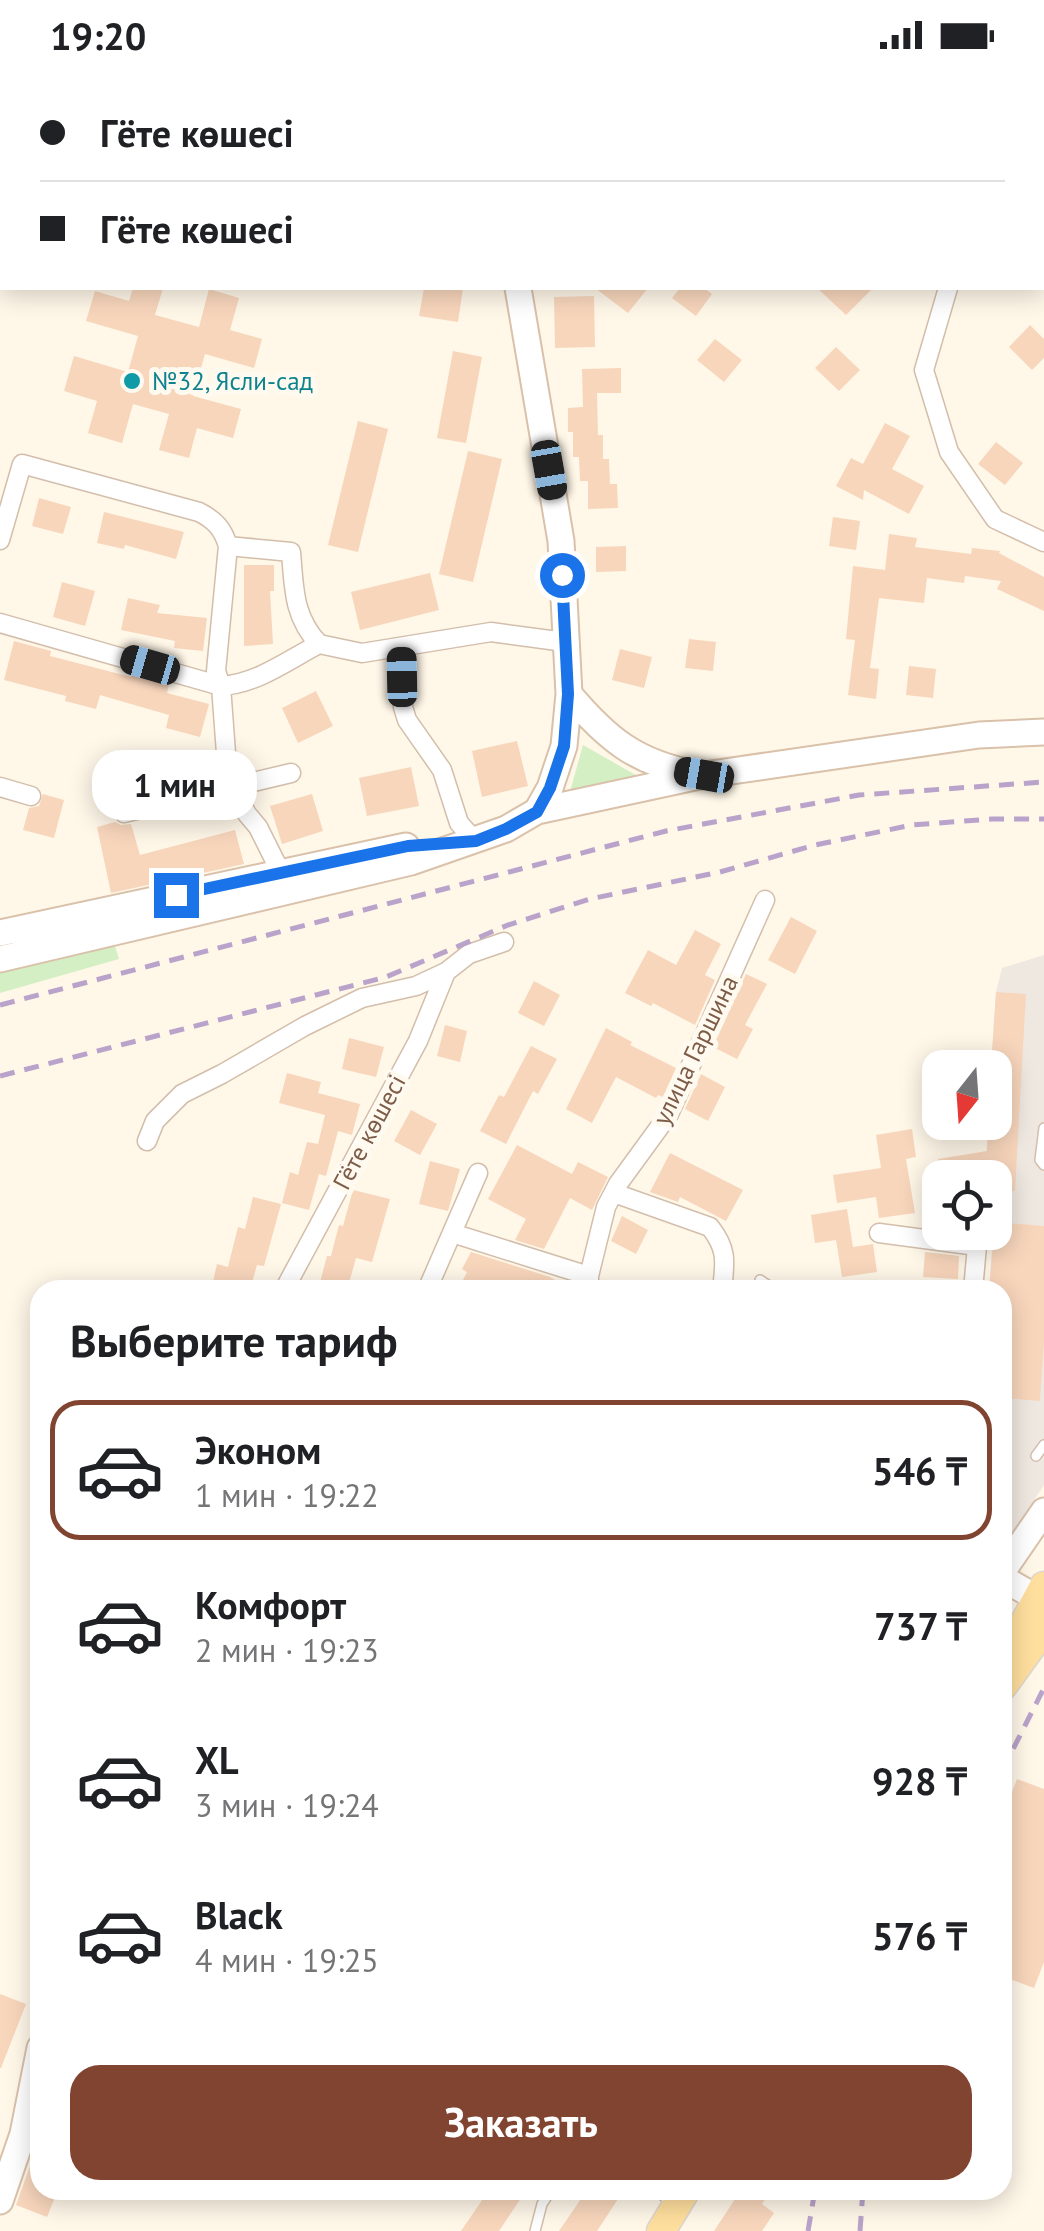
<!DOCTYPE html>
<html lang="ru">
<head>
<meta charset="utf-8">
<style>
	:root { --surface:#fff; --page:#f2f2f2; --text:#202124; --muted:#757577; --line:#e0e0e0; --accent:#804430 }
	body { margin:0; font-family:"PT Sans",sans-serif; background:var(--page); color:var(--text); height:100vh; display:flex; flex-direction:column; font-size:38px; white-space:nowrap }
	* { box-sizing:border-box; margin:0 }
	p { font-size:32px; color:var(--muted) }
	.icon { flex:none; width:55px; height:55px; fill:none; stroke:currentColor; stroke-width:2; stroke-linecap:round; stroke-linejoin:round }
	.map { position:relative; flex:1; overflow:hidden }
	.details { position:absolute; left:30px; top:1210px; width:982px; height:920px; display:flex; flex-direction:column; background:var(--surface); border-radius:30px; box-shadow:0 5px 25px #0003 }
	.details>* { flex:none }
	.banner { position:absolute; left:0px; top:0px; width:1045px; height:220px; box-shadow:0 5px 25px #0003; display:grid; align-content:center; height:220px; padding:0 40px; background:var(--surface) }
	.needle { width:65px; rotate:197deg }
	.controls { position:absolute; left:922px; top:980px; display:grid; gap:20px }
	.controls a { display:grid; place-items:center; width:90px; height:90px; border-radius:20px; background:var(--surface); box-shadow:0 5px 25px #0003; font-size:50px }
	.end { position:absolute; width:45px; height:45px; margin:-22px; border:12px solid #1a73e8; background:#fff; box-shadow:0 0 0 5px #fff }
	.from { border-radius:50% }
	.bubble { position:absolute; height:70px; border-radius:30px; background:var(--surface); box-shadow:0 5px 25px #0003; font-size:32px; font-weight:800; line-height:70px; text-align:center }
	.car { position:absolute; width:30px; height:60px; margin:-30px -15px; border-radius:12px; box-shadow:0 0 8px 2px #0007; background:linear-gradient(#222 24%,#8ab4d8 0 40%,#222 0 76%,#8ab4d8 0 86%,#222 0) }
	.banner b { display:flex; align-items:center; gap:35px; height:95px; font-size:38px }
	.banner b+b { border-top:2px solid var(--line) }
	.banner i { width:25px; height:25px; background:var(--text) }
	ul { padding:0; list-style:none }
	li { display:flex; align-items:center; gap:30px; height:140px; margin:0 20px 15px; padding:0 20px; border:5px solid transparent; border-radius:30px }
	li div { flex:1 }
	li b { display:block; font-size:38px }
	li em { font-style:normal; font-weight:800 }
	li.on { border-color:var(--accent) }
	li>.icon { width:90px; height:90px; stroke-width:1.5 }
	h2 { padding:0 40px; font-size:45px; line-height:120px }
	.action { display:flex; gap:20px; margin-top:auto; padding:20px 40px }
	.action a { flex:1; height:115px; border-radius:30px; background:var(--accent); color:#fff; font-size:40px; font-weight:800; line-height:115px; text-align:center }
	.status { display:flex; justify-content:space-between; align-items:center; height:70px; padding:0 50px; background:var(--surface); direction:ltr }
	.status svg { height:28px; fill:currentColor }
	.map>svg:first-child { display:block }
</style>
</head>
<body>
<div class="status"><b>19:20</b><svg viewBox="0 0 49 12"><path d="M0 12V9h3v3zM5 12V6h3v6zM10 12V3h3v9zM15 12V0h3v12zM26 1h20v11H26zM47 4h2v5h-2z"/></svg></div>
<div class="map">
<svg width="1044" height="2161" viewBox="0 0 1044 2161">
	<rect width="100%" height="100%" fill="#fff7e8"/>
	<path fill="#efe8e1" d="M 1044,885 L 1044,1415 L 1003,1477 L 1002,1220 L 989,1220 L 993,1163 L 995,1162 L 995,1108 L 985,1108 L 988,1053 L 995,1052 L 995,998 L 991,997 L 996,922 L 1002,898 Z"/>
	<path fill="#d3efc3" d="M 583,675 L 641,708 L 568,729 Z
		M 114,873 L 119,889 L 0,923 L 0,900 Z"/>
	<path fill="#f8d6bc" d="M 133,218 L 163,218 L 155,245 L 199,257 L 209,219 L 239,228 L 230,260 L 262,269 L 254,298 L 205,284 L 193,326 L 241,339 L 233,368 L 197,358 L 189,388 L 159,380 L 169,344 L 133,334 L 122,373 L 88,363 L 97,331 L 64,321 L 74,286 L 128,302 L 138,266 L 86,251 L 95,221 L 129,231 Z
		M 424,218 L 463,218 L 458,252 L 419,246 Z
		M 595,218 L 648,218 L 628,243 Z
		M 680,218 L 704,218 L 712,224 L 696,246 L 672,228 Z
		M 817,218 L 873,218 L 846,245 Z
		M 594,226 L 595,277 L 555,278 L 554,227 Z
		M 1030,255 L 1044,269 L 1044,288 L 1032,300 L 1009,277 Z
		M 715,269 L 742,290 L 724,312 L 697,290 Z
		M 836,277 L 860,300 L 839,321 L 815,298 Z
		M 453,281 L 482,287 L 466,373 L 437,368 Z
		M 621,298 L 621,323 L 597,323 L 598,365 L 603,365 L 603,389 L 609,389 L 610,414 L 617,414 L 618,438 L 588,439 L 588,411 L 580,411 L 579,387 L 573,387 L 573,362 L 568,362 L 568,338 L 583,337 L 582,299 Z
		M 358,351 L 388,359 L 358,482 L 328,475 Z
		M 885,353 L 910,366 L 892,399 L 924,416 L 909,444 L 864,420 L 863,430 L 836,416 L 851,388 L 863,394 Z
		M 996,372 L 1023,393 L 1005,415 L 978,394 Z
		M 468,381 L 502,389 L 473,512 L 439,504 Z
		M 39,428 L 71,437 L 63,464 L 32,456 Z
		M 104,442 L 184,462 L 176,489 L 125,475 L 124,479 L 97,473 Z
		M 833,447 L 860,451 L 856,480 L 829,476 Z
		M 889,464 L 917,468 L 915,477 L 971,484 L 972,478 L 1000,481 L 999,483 L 1044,507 L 1044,541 L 997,519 L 1001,511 L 965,506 L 964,513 L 927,508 L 924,533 L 879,528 L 870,598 L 879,599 L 876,629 L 848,625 L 855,570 L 846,569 L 853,496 L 885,500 Z
		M 626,476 L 626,501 L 596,502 L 596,477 Z
		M 244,495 L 274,495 L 274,521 L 270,521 L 273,574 L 244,576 Z
		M 430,503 L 439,540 L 360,560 L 351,522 Z
		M 62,512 L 95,521 L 85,556 L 53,547 Z
		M 128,528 L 160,535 L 157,543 L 207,548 L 203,581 L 174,578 L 175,571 L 121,560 Z
		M 689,569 L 716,572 L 713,601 L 685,598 Z
		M 14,571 L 51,581 L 50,586 L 131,607 L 132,604 L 169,614 L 167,623 L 209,634 L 200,667 L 166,658 L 169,645 L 100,625 L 96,639 L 65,631 L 66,626 L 4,610 Z
		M 620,579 L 652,587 L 644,618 L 612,610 Z
		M 909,596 L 936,599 L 933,628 L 906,625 Z
		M 316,621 L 333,656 L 298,673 L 282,638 Z
		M 517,671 L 528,716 L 482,727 L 472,681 Z
		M 411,697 L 419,736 L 367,746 L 359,708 Z
		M 43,724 L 64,730 L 54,768 L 23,760 L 29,738 L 39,736 Z
		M 312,724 L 323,761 L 282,774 L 270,736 Z
		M 115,752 L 121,755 L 131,754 L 140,785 L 235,760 L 244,794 L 111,823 L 97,757 Z
		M 791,847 L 817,861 L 795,904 L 768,890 Z
		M 695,860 L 721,874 L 705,905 L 715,910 L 695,955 L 653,933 L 651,936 L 625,923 L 648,880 L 676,895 Z
		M 746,904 L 767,914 L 745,955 L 753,959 L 737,989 L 713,977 Z
		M 534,911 L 560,925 L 544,956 L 518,943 Z
		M 996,922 L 1026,924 L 1015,1121 L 995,1120 L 995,1108 L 940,1108 L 938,1089 L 987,1081 L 988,1052 L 995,1052 L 995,998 L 991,998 Z
		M 445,955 L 467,961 L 460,992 L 437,986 Z
		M 606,958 L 632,972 L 630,975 L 676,998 L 663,1027 L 658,1025 L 656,1028 L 616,1007 L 592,1053 L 566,1039 Z
		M 349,968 L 384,977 L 376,1007 L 342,999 Z
		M 531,976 L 557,989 L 538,1024 L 533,1021 L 506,1074 L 480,1061 L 499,1025 L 504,1027 Z
		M 287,1003 L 321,1012 L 318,1023 L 360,1034 L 352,1065 L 338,1061 L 326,1106 L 319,1104 L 309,1140 L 282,1133 L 290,1102 L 298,1105 L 307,1072 L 318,1074 L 325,1045 L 279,1033 Z
		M 701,1004 L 725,1017 L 708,1051 L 685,1039 Z
		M 411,1040 L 437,1054 L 420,1085 L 394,1071 Z
		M 912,1059 L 916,1087 L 906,1089 L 915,1143 L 879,1148 L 876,1127 L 837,1133 L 833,1105 L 881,1098 L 876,1065 Z
		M 517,1075 L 572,1104 L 578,1092 L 608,1107 L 592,1140 L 570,1128 L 544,1179 L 515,1170 L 526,1149 L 488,1129 Z
		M 670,1083 L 743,1120 L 726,1151 L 680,1127 L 678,1132 L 650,1122 Z
		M 430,1091 L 460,1099 L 448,1141 L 419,1134 Z
		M 353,1120 L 390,1129 L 372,1192 L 356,1188 L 347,1220 L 318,1220 L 327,1186 L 331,1186 L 339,1155 L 343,1156 Z
		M 253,1127 L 281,1134 L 264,1196 L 257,1195 L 250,1220 L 211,1220 L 217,1194 L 228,1197 L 238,1157 L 245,1159 Z
		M 847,1139 L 853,1177 L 873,1174 L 877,1202 L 842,1207 L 836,1170 L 815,1173 L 811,1145 Z
		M 622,1146 L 648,1160 L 636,1184 L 611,1171 Z
		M 995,1152 L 1044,1156 L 1044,1271 L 1040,1331 L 1002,1328 L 1002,1220 L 989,1220 Z
		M 471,1182 L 550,1207 L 573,1220 L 458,1220 L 467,1202 L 462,1199 Z
		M 925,1182 L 959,1186 L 958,1209 L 923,1207 Z
		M 1017,1709 L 1044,1719 L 1044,1892 L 1034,1918 L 1002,1906 L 1002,1748 Z
		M 0,1924 L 26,1934 L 1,1998 L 0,1998 Z
		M 39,2071 L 40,2120 L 58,2120 L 47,2147 L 16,2135 Z
		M 489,2120 L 515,2120 L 523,2125 L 499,2161 L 461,2161 Z
		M 587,2120 L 624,2120 L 597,2161 L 559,2161 Z
		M 741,2120 L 771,2120 L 762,2134 L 774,2143 L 762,2161 L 714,2161 Z"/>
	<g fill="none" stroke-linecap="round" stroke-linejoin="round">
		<g stroke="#d3beab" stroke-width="12">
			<path id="lane" d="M 1044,1058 L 1040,1090 L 1044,1095
				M 760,1210 L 775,1220
				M 1036,1386 L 1044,1375
				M 655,2120 L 675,2134
				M 535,2161 L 542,2134 L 551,2120"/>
		</g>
		<g stroke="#d3beab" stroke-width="21">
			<path id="street" d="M 573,0 L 578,2
				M 1042,91 L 1044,89
				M 1042,164 L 1044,165
				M 948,218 L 924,300 L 949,382 L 995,449 L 1044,472
				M 0,470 L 22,394 L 199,442 C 215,450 223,459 228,476 L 216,601 L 221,616 L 228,710 L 247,744 L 258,757 L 281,803
				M 228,476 L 291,482 C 294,517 293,547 319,574
				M 0,553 L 221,616 C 257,614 288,590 319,574 L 362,583 L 491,562 L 565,572
				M 401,577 L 403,637 L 407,650 L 442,700 L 459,753 L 475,771
				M 0,717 L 31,726
				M 124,743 L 291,703
				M 147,1071 L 155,1051 L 182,1024 L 222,1004 L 305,956 L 362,928 L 416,916 L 446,902 L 469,884 L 504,872
				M 614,1123 L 710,1157 C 728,1180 725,1192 722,1220
				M 452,1163 L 589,1206
				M 879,1163 L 977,1176 L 973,1220
				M 284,1220 L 418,971 L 446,902
				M 427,1220 L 478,1103
				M 589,1220 L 589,1206 L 606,1137 L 618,1114 L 669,1044 L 765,830"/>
		</g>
		<g stroke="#d9c1aa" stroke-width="29">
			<path id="secondary" d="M 545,2 L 547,0
				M 614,2 L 616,0
				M 569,624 C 607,669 636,693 696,704
				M 537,741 L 704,705 L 979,665 L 1044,662
				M 0,863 L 406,776
				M 0,889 L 411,792 L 506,759 L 537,741 L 550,718 L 564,676 L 569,624 L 561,471 L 518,218
				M 1002,1502 L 1044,1441
				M 1002,1508 L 1037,1528
				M 0,2131 L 23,2064 L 40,1978"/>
		</g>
		<g stroke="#ddd5cf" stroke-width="31">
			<path id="primary" d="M 1002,1595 L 1044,1516
				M 1002,1617 L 1044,1559
				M 661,2161 L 686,2120"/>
		</g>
		<use href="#lane" stroke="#fff" stroke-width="9"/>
		<use href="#street" stroke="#fff" stroke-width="18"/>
		<use href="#secondary" stroke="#fff" stroke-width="25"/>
		<use href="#primary" stroke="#ffdf9e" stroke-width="28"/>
		<path stroke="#baa3cb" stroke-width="5" stroke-dasharray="15 10" stroke-linecap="butt" d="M 0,935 L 666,761 L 859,725 L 1044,712
			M 0,1006 L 386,907 L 508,855 L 590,829 L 720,802 L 815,775 L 912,755 L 992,749 L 1044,749
			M 1002,1701 L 1044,1618
			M 808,2161 L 815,2120
			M 860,2161 L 863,2120"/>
	</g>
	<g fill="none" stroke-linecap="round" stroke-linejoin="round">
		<path stroke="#1a73e8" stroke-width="12" d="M 176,825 L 408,776 L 476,771 L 506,759 L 537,742 L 550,718 L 564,676 L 568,624 L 562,505"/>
	</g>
	<circle fill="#0f9aa8" stroke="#fffaf0" stroke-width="4" cx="132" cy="311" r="10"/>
	<g text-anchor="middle" stroke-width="10" stroke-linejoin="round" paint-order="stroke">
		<g font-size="25" fill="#0d838f" stroke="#fffaf0" text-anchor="start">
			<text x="152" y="320">№32, Ясли-сад</text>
		</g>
		<g font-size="25" fill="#7d5c48" stroke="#fffaf0">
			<text transform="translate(695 980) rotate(-64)" y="9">улица Гаршина</text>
			<text transform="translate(369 1062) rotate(-62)" y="9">Гёте көшесі</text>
		</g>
	</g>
</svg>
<div class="controls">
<a><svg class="needle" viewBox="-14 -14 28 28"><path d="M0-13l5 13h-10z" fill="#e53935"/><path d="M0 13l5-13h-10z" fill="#757577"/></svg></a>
<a><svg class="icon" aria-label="locate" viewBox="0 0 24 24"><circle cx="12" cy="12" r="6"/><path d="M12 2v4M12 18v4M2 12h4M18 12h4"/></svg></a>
</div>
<i class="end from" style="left:562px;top:505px"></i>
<i class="end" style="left:176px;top:825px"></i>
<div class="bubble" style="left:92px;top:680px;width:165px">1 мин</div>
<i class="car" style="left:549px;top:400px;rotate:170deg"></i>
<i class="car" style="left:150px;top:595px;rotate:286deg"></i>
<i class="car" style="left:402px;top:607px;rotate:359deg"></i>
<i class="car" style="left:704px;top:705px;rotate:280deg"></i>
<div class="banner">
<b><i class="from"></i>Гёте көшесі</b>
<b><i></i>Гёте көшесі</b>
</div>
<section class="details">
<h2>Выберите тариф</h2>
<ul>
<li class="on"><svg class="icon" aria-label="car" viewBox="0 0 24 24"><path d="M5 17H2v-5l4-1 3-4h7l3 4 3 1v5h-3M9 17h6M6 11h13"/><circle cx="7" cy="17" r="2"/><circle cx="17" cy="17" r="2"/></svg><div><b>Эконом</b><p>1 мин · 19:22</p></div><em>546 ₸</em></li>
<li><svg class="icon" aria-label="car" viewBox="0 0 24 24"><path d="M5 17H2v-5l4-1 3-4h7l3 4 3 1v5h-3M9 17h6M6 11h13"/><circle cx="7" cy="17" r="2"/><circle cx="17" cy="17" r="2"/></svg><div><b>Комфорт</b><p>2 мин · 19:23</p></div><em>737 ₸</em></li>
<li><svg class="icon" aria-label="car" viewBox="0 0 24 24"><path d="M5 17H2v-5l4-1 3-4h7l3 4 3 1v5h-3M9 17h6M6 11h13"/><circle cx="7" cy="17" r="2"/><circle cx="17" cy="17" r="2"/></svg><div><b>XL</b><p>3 мин · 19:24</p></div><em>928 ₸</em></li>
<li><svg class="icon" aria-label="car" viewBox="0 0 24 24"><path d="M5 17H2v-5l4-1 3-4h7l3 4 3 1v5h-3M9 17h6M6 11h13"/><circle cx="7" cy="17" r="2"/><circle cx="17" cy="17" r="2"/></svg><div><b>Black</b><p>4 мин · 19:25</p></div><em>576 ₸</em></li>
</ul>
<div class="action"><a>Заказать</a></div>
</section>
</div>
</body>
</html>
